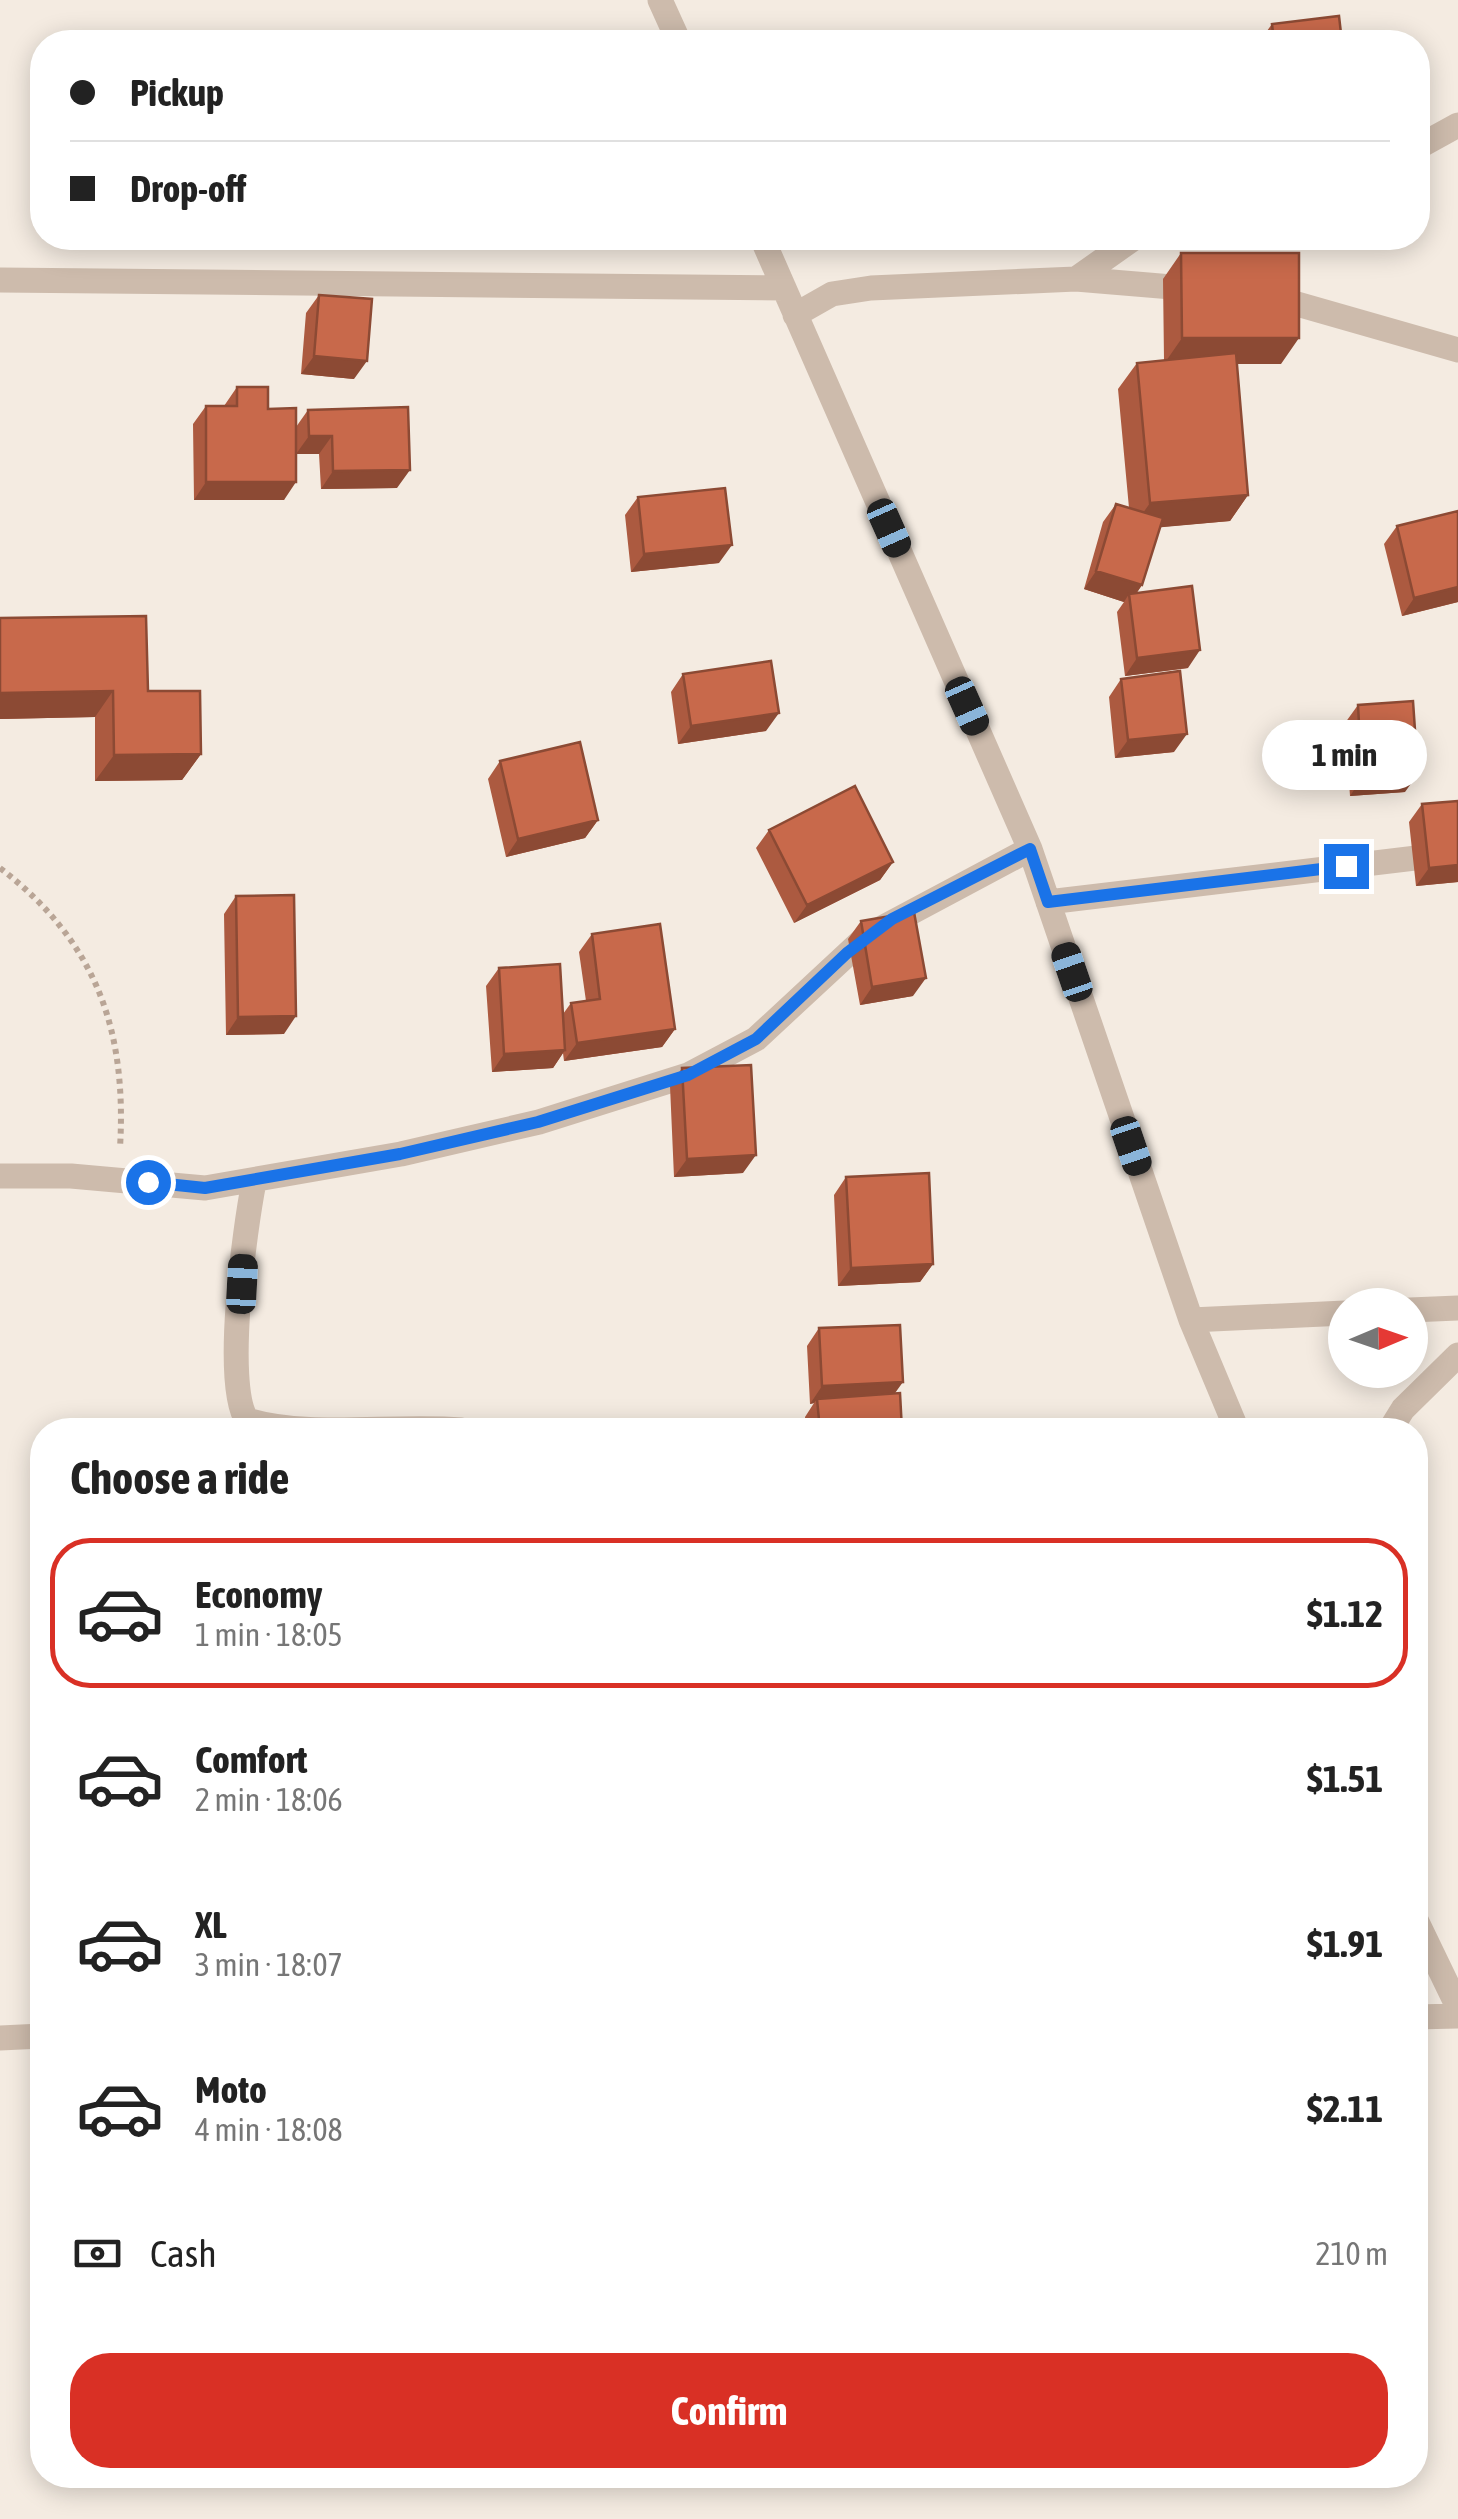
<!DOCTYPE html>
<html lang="en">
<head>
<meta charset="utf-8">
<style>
	:root { --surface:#fff; --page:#f2f2f2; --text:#222; --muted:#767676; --line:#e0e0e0; --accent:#d93025 }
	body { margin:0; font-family:"Asap Condensed",sans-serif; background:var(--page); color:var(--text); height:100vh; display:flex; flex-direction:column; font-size:38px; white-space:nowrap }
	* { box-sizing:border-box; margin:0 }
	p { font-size:32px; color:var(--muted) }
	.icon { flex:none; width:55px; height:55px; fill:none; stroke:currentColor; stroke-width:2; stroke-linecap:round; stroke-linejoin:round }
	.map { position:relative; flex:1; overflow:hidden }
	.side { position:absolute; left:30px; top:1418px; width:1398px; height:1070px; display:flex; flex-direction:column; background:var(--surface); border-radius:40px; box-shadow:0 5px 25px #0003 }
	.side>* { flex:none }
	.hud { position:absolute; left:30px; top:30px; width:1400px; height:220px; border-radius:40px; box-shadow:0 5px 25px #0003; display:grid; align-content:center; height:220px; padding:0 40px; background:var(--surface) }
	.needle { width:65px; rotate:88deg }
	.controls { position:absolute; left:1328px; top:1288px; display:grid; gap:20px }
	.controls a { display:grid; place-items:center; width:100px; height:100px; border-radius:50%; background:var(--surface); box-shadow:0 5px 25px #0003; font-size:50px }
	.end { position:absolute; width:45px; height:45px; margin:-22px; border:12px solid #1a73e8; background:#fff; box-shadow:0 0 0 5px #fff }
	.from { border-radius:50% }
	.bubble { position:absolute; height:70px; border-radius:35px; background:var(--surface); box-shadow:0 5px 25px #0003; font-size:32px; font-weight:700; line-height:70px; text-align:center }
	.car { position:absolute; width:30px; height:60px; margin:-30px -15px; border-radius:12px; box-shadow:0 0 8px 2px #0007; background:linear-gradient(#222 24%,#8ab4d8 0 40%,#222 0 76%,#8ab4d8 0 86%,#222 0) }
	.hud b { display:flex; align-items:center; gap:35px; height:95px; font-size:38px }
	.hud b+b { border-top:2px solid var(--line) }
	.hud i { width:25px; height:25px; background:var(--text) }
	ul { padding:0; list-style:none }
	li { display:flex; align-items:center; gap:30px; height:150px; margin:0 20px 15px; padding:0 20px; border:5px solid transparent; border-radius:40px }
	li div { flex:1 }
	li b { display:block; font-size:38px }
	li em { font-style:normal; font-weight:700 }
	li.active { border-color:var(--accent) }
	li>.icon { width:90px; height:90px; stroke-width:1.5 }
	h2 { padding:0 40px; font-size:45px; line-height:120px }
	.pay { display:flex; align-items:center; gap:25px; height:110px; padding:0 40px; font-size:38px }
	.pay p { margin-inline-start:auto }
	.cta { display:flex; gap:20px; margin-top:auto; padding:20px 40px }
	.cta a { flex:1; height:115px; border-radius:40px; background:var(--accent); color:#fff; font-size:40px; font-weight:700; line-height:115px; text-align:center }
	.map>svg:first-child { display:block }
</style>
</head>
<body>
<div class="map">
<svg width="1458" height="2519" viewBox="0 0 1458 2519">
	<rect width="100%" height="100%" fill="#f4ebe1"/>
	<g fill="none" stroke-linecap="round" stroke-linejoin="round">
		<path stroke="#b9a596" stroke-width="6" stroke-dasharray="5 5" stroke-linecap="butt" d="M 0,868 C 96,942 127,1029 120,1148"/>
		<path stroke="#cdbbac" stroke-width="25" d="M 660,0 L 679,42
			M 1418,147 L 1458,125
			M 762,238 L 1030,849 L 1191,1320 L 1237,1430
			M 1076,279 L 1134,238
			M 0,280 L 784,288
			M 1266,295 L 1458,350
			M 795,315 L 832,294 L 871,288 L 1076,279 L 1196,289
			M 1048,902 L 1458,853
			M 0,1176 L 71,1176 L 205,1188 L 401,1154 L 539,1122 L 688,1075 L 756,1039 L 867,936 L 1030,849
			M 254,1182 C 245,1227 223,1386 247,1420 C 307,1439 396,1424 461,1430
			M 1410,1310 L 1458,1308
			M 1191,1320 L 1345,1313
			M 1390,1430 L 1403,1409 L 1458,1355
			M 1415,1918 L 1458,2007
			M 1415,2017 L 1458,2016
			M 0,2038 L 42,2036"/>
	</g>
	<path fill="#ac5a40" d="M 1272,24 L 1342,42 L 1259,42 Z
		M 1181,253 L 1281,364 L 1237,364 L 1248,495 L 1230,521 L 1160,527 L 1142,585 L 1136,594 L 1188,668 L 1125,676 L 1117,612 L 1124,602 L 1084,589 L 1103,522 L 1116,504 L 1129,508 L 1118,389 L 1137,363 L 1164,360 L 1163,279 Z
		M 319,295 L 354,379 L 301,374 L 306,313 Z
		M 237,387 L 296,427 L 308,410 L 397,488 L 321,489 L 319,454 L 296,454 L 284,500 L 194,500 L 193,424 L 206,406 L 224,406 Z
		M 638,497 L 719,563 L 631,572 L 625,515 Z
		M 1458,511 L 1458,602 L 1402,616 L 1384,544 L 1397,526 Z
		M 0,618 L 148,691 L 201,754 L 182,780 L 95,781 L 95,717 L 0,719 Z
		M 683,674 L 766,731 L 678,744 L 671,692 Z
		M 1121,679 L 1174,752 L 1115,758 L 1109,697 Z
		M 1358,705 L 1405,792 L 1350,796 L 1345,723 Z
		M 500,761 L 598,820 L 585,838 L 506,857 L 488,779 Z
		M 1422,804 L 1458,882 L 1416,886 L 1409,822 Z
		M 769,830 L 893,862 L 880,880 L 794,923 L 756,848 Z
		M 236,896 L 284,1034 L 226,1035 L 224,914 Z
		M 861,921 L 913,996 L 860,1005 L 848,939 Z
		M 592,934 L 675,1029 L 662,1047 L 564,1061 L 563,1053 L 553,1068 L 492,1072 L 486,986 L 499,968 L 563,1014 L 571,1003 L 586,1001 L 579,952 Z
		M 682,1068 L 743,1173 L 674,1177 L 670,1086 Z
		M 846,1177 L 933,1264 L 920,1282 L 838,1286 L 834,1195 Z
		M 819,1328 L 895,1393 L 902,1430 L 806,1430 L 805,1417 L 814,1403 L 810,1404 L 807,1346 Z
		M 41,1814 L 42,1868 L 36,1868 L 35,1823 Z"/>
	<path fill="#8c4a34" d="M 1182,338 L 1299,338 L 1281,364 L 1164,364 Z
		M 314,356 L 367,361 L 354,379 L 301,374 Z
		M 309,436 L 332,436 L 319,454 L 296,454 Z
		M 410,470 L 397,488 L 321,489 L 333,471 Z
		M 206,482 L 296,482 L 284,500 L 194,500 Z
		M 1248,495 L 1230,521 L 1131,530 L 1150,503 Z
		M 732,545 L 719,563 L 631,572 L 644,554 Z
		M 1096,571 L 1142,585 L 1130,602 L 1129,594 L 1124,602 L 1084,589 Z
		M 1458,587 L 1458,602 L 1402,616 L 1414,598 Z
		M 1200,650 L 1188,668 L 1125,676 L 1137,658 Z
		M 113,691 L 95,717 L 0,719 L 0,693 Z
		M 779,713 L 766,731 L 678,744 L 691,726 Z
		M 1187,734 L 1174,752 L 1115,758 L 1128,740 Z
		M 201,754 L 182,780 L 95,781 L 114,755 Z
		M 1418,774 L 1405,792 L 1350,796 L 1362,778 Z
		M 598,820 L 585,838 L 506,857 L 518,839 Z
		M 893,862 L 880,880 L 794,923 L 807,905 Z
		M 1458,865 L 1458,882 L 1416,886 L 1429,868 Z
		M 926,978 L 913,996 L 860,1005 L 872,987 Z
		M 296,1016 L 284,1034 L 226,1035 L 238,1017 Z
		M 675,1029 L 662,1047 L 564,1061 L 577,1043 Z
		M 565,1050 L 553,1068 L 492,1072 L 504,1054 Z
		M 756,1155 L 743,1173 L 674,1177 L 687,1159 Z
		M 933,1264 L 920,1282 L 838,1286 L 851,1268 Z
		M 903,1382 L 890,1400 L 817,1399 L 814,1403 L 810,1404 L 822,1386 Z
		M 42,1859 L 42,1868 L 36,1868 Z"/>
	<path fill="#c8694b" stroke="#8c4a34" stroke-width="2.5" d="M 1339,16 L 1342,42 L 1274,42 L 1272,24 Z
		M 213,38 L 233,42 L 212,42 Z
		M 1181,253 L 1299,253 L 1299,338 L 1182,338 Z
		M 319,295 L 372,299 L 367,361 L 314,356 Z
		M 1236,353 L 1248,495 L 1150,503 L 1137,363 Z
		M 237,387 L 268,387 L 268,409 L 296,408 L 296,482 L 206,482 L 206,406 L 237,406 Z
		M 408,407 L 410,470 L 333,471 L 332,436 L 309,436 L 308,410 Z
		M 725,488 L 732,545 L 644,554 L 638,497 Z
		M 1116,504 L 1163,518 L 1142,585 L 1096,571 Z
		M 1458,511 L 1458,587 L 1414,598 L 1397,526 Z
		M 1192,586 L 1200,650 L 1137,658 L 1129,594 Z
		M 146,616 L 148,691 L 200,691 L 201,754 L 114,755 L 113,691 L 0,693 L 0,618 Z
		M 771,661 L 779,713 L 691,726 L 683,674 Z
		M 1180,671 L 1187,734 L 1128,740 L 1121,679 Z
		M 1413,701 L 1418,774 L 1362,778 L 1358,705 Z
		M 580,742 L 598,820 L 518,839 L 500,761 Z
		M 855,786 L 893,862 L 807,905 L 769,830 Z
		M 1458,801 L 1458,865 L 1429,868 L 1422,804 Z
		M 294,895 L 296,1016 L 238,1017 L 236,896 Z
		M 914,912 L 926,978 L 872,987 L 861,921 Z
		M 660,924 L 675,1029 L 577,1043 L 571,1003 L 600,999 L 592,934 Z
		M 560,964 L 565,1050 L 504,1054 L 499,968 Z
		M 751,1065 L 756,1155 L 687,1159 L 682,1068 Z
		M 929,1173 L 933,1264 L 851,1268 L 846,1177 Z
		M 900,1325 L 903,1382 L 822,1386 L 819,1328 Z
		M 900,1393 L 902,1430 L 820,1430 L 817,1399 Z
		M 41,1814 L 42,1814 L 42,1859 Z"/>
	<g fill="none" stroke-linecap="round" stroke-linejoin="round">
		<path stroke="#1a73e8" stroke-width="12" d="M 148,1182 L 205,1188 L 400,1154 L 538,1122 L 688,1075 L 756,1039 L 847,953 L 892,919 L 1030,849 L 1048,902 L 1346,866"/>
	</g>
</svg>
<div class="controls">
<a><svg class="needle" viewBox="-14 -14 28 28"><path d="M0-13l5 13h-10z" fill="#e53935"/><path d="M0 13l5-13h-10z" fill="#767676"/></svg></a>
</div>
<i class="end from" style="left:148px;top:1182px"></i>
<i class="end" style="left:1346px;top:866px"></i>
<div class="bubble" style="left:1262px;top:720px;width:165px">1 min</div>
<i class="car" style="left:889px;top:528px;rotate:156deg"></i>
<i class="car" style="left:967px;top:706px;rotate:156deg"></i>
<i class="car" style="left:1072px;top:972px;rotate:341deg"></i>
<i class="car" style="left:1131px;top:1146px;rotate:161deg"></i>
<i class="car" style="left:242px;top:1284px;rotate:3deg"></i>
<div class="hud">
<b><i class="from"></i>Pickup</b>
<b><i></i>Drop-off</b>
</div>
<section class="side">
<h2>Choose a ride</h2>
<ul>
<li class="active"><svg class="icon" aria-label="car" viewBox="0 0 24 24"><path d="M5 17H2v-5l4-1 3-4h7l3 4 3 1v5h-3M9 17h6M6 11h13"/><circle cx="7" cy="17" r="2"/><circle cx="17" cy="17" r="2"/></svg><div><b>Economy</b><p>1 min · 18:05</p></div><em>$1.12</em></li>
<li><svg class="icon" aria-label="car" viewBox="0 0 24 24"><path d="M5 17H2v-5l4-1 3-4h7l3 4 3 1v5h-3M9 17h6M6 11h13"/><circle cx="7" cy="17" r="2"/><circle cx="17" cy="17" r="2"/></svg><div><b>Comfort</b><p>2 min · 18:06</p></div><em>$1.51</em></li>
<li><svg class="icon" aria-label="car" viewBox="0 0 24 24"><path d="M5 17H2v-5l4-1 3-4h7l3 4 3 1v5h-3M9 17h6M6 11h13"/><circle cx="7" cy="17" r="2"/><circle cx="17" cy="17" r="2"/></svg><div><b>XL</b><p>3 min · 18:07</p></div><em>$1.91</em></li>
<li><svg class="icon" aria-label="car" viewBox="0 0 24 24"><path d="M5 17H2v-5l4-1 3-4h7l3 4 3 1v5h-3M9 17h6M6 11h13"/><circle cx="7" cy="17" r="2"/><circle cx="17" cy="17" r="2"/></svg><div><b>Moto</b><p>4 min · 18:08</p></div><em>$2.11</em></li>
</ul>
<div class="pay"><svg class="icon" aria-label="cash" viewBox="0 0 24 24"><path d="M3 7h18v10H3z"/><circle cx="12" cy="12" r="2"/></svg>Cash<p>210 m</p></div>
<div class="cta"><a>Confirm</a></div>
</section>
</div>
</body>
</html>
